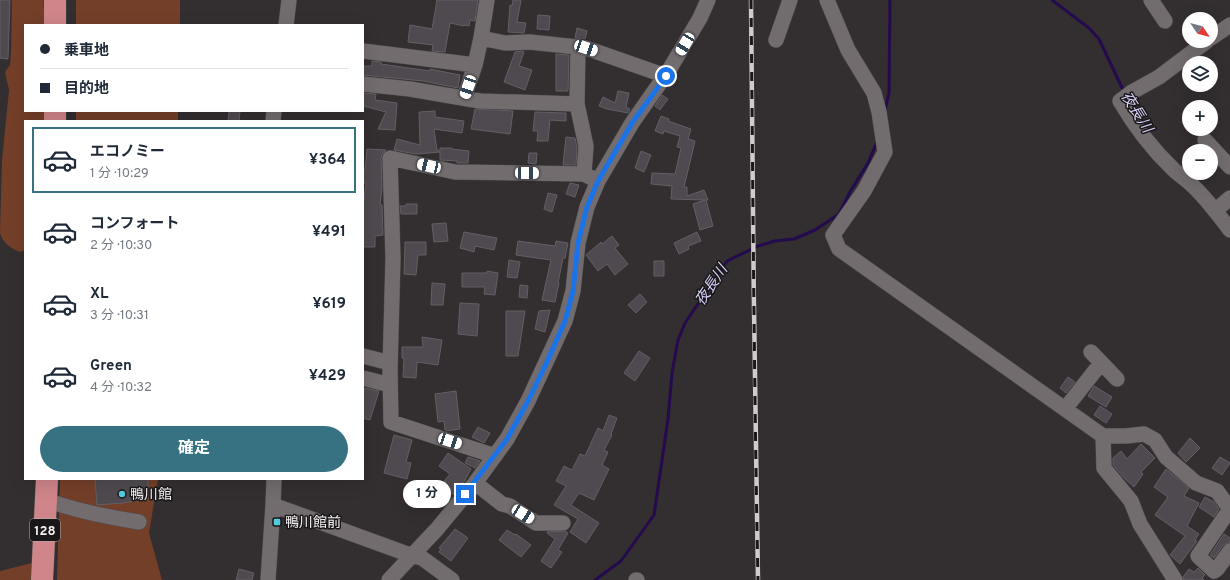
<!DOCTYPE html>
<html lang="ja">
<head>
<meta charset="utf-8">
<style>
	:root { --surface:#fff; --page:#f2f2f3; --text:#1f2937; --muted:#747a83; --line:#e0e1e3; --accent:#367281 }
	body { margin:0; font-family:Overpass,"Noto Sans JP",sans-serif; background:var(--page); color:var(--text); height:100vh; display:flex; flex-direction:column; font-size:15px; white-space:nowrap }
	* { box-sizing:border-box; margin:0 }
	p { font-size:13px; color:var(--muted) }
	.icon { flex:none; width:22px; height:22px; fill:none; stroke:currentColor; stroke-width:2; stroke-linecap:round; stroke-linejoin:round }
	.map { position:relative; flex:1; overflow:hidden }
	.panel { position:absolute; left:24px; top:120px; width:340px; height:360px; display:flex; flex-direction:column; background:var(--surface); border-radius:0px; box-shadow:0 4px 16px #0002 }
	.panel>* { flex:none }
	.banner { position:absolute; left:24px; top:24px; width:340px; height:88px; border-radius:0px; box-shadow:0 4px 16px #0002; display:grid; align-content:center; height:88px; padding:0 16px; background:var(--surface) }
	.needle { width:26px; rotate:125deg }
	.controls { position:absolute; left:1182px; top:12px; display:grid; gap:8px }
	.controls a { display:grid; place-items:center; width:36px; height:36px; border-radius:50%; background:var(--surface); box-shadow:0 4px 16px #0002; font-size:20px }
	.end { position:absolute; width:18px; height:18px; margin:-9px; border:5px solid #1a73e8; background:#fff; box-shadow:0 0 0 2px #fff }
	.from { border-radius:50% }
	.bubble { position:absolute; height:28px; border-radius:14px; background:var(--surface); box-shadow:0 4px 16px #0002; font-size:13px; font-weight:700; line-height:28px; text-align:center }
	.car { position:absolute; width:12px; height:24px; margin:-12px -6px; border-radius:5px; box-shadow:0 0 3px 1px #0007; background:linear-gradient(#fff 24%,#345 0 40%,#fff 0 76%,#345 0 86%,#fff 0) }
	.banner b { display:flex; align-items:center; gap:14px; height:38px; font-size:15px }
	.banner b+b { border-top:1px solid var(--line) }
	.banner i { width:10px; height:10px; background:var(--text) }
	ul { padding:7px 0 0; list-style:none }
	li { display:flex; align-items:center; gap:12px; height:66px; margin:0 8px 6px; padding:0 8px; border:2px solid transparent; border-radius:0px }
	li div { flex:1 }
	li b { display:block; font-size:15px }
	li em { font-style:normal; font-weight:700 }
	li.on { border-color:var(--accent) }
	li>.icon { width:36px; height:36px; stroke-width:1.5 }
	.primary-button { display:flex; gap:8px; margin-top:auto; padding:8px 16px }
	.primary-button a { flex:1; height:46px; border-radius:24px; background:var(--accent); color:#fff; font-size:16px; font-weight:700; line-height:46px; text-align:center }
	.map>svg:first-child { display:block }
</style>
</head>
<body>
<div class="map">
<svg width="1230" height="580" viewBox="0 0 1230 580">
	<rect width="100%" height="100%" fill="#332e30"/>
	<path fill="#743f29" d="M 12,0 L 43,0 L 45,25 L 25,25 L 25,111 L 44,111 L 44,121 L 25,121 L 25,250 L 20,252 C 10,248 3,243 0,233 L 2,161 L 9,90 L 5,72 L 10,65 L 11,52 Z
		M 76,0 L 180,0 L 180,25 L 76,25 Z
		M 76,111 L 178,111 L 178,121 L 76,121 Z
		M 60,479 L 158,479 L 149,533 L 162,580 L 57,580 Z
		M 36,562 L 35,580 L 0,580 L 0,571 Z"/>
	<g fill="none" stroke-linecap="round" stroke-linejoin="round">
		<path stroke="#230b4d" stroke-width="3" d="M 1052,0 L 1089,28 L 1099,39 L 1124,92
			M 885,110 L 889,93 L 890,0
			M 595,580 L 621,561 L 654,515 L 668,419 L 672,373 L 678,340 L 685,323 L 727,261 L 758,246 L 775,241 L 794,239 L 815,230 L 839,214 L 850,192 L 868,163 L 877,142"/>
	</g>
	<path fill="#4e4a4f" stroke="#635f64" d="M 0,0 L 10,0 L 8,59 L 0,58 Z
		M 437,0 L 478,0 L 475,21 L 470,20 L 469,26 L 464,25 L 464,26 L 450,23 L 445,52 L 432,51 L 433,45 L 408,42 L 410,25 L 432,29 Z
		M 513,0 L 521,0 L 517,22 L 526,23 L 524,33 L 508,32 L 510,5 L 512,6 Z
		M 538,15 L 550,16 L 549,30 L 537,29 Z
		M 577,28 L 587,31 L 585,39 L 575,38 Z
		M 522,51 L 524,52 L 519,66 L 532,70 L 525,90 L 504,82 L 515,52 Z
		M 556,54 L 569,55 L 568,91 L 556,91 Z
		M 372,61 L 381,62 L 381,64 L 430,71 L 430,69 L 460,75 L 458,88 L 423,81 L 363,75 L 363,66 L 372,66 Z
		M 618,91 L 629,93 L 626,107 L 630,109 L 628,113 L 607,109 L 599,106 L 603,97 L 615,103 Z
		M 363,93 L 376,94 L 375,100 L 397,103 L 395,130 L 378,129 L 386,112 L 363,106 Z
		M 662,95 L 668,99 L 660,110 L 655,106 Z
		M 475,109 L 513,111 L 510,134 L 471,129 Z
		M 229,111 L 240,111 L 239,121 L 228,121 Z
		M 435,111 L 435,117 L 464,121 L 462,133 L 434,129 L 437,150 L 440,151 L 440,148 L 452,148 L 452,149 L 469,151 L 468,163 L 457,163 L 457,161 L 440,160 L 440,152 L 416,154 L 394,150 L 397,139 L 420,145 L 419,112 Z
		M 535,112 L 566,113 L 566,121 L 550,120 L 548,141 L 537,141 L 538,131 L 533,131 Z
		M 661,116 L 669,119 L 668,121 L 691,129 L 688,139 L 695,141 L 684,187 L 687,187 L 687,196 L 704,190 L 708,200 L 706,200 L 713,226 L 700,230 L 693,204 L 705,200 L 671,199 L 672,186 L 651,184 L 652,173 L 675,174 L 681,148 L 677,147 L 680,136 L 664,131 L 663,134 L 655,131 Z
		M 566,137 L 575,138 L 577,147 L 576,165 L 563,165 Z
		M 367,149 L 386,150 L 382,154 L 381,158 L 382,188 L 380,205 L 382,205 L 383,235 L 375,236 L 375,247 L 363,247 L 363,207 L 366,183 L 363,183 L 363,170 L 365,170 Z
		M 641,151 L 651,155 L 644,172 L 635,168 Z
		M 529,153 L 537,153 L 536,164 L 528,163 Z
		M 570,183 L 579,185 L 575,197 L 566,194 Z
		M 548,193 L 557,195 L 552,212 L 544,209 Z
		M 406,204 L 417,204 L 417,214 L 401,214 L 400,206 L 406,206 Z
		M 446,223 L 448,241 L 434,242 L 432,224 Z
		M 464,232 L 497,238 L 494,250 L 475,246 L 474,252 L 460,248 Z
		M 697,232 L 701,241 L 688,246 L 689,249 L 679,254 L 674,243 Z
		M 612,236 L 619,245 L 615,248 L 628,264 L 615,275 L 607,264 L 598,271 L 586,255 L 601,242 L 602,244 Z
		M 518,241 L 555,246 L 556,241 L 568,243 L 565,258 L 563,258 L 558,283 L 559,283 L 555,302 L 542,300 L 551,260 L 516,255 Z
		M 405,242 L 426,242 L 426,255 L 418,255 L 416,275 L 404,274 Z
		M 509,260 L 520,262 L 517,278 L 507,277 Z
		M 654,261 L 664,261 L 664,276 L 654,276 Z
		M 487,271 L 498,273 L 495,295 L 484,294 L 485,287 L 462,287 L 462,273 L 487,273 Z
		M 432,283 L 445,284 L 443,305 L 431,305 Z
		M 520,285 L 528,286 L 527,298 L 519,297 Z
		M 640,294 L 647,302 L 636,313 L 628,305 Z
		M 460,303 L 479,304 L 477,336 L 458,334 Z
		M 550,310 L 545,332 L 535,329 L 539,311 Z
		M 506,311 L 525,311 L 518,356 L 506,356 Z
		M 422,337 L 442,340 L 438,365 L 417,362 L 416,378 L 403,377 L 404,358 L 402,358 L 402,347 L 423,347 Z
		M 639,351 L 650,358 L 635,381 L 624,373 Z
		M 1068,377 L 1075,382 L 1066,393 L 1060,388 Z
		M 1094,386 L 1112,397 L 1106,407 L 1088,396 Z
		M 365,388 L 379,391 L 370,420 L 363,418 L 363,395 Z
		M 456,391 L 460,429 L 447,431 L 445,430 L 444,421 L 438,422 L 435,394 Z
		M 1100,406 L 1112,414 L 1106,423 L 1094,415 Z
		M 609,415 L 617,418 L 611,434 L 612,435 L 604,450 L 608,452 L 602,465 L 609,469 L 594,500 L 579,493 L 571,505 L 599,523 L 586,543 L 570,532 L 578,519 L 554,505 L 566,486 L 556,481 L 564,466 L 572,470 L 580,454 L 585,456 L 598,428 L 603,431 Z
		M 478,427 L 490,433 L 484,443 L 472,437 Z
		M 394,435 L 412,440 L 406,462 L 411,463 L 407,479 L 384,473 Z
		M 1190,438 L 1200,448 L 1186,462 L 1178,453 Z
		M 1141,444 L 1155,458 L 1141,472 L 1143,474 L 1134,487 L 1125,479 L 1113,465 L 1113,458 L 1121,451 L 1127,459 Z
		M 448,453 L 471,469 L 464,482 L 454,495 L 448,490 L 439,501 L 433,495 L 450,474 L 439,466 Z
		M 468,457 L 480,461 L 475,468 L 465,463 Z
		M 1220,457 L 1230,463 L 1222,475 L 1212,468 Z
		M 1166,469 L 1189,488 L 1184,496 L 1199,503 L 1187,526 L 1199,534 L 1195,540 L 1197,541 L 1180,564 L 1170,555 L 1185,536 L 1155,515 L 1168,497 L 1154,487 Z
		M 95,479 L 148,479 L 148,499 L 122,503 L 97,505 Z
		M 1205,497 L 1214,502 L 1219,509 L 1214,517 L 1199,507 Z
		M 455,529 L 468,538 L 451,561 L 439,552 L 441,549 L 439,548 Z
		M 507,530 L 515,535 L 516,534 L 531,545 L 521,557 L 499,540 Z
		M 565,531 L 568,533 L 558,550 L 562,552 L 551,568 L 541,561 L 555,539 L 547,533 L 547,532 Z
		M 1224,534 L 1230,538 L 1230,542 L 1223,545 L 1214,558 L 1210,555 Z
		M 1198,568 L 1205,575 L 1202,578 L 1204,580 L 1184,580 L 1183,577 L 1189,569 L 1194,572 Z
		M 239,569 L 254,573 L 252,580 L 236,580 Z"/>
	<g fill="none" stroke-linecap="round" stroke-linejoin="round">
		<g stroke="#4f4b4d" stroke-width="16">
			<path id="minor" d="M 827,0 L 848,50 L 874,93 L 879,112 L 885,152 L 864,191 L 833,235 L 839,249 L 1103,436 L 1126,436 L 1144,434 L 1155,440 L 1166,457 L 1196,483 L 1217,491 L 1230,509
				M 1151,0 L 1165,21
				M 286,25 L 289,0
				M 481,38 L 487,0
				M 1211,38 L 1230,25
				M 776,40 L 790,0
				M 1207,41 L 1159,77 L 1132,92 L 1120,101 C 1134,125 1152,149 1173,169 C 1179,175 1186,179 1192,185 C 1206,198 1218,214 1230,230
				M 578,47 L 577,104 L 586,146 L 584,174
				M 363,51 L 475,65
				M 363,84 L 410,89 L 480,101 L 577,104
				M 464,98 L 475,65 L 481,38 L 505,43 L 530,42 L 586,48 L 666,76
				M 273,121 L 274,111
				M 1205,140 L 1230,167
				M 1216,210 L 1230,198
				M 1091,352 L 1117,379
				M 363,356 L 390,363
				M 363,378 L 390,385
				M 1065,409 L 1101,363
				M 1103,436 L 1104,468 L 1131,501 L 1140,524 L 1175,580
				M 495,456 L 391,422 L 390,370 L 393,258 L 390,158 L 455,172 L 584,174 L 598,181
				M 475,483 L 502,504 L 510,506 L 536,523 L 563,523
				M 46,500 C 77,511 107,517 139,522
				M 273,505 L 413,556 L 422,558 L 452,580
				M 1230,509 L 1198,556 L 1214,571 L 1217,569 L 1230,551
				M 268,580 L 273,505 L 274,479
				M 389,580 L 437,529 L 475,483 L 507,439 L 528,401 L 565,321 L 573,291 L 578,243 L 587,207 L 598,181 L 632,123 L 669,70 L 700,18 L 708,0
				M 636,580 L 637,580"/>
		</g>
		<g stroke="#4f4b4d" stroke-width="23">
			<path id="highway" d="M 55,0 L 55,25
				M 55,111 L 55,121
				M 42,580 L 47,479"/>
		</g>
		<use href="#minor" stroke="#726c6f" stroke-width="15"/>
		<use href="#highway" stroke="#cf858a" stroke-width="22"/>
		<g stroke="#d0ccce" stroke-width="4.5">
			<path id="rail" d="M 751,0 C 753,193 754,387 758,580"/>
		</g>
		<use href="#rail" stroke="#191718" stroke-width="3" stroke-dasharray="9" stroke-linecap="butt"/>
	</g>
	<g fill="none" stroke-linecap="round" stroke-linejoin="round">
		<path stroke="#1a73e8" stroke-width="5" d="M 465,494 L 507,439 L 528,401 L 546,364 L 565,321 L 573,291 L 578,243 L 587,207 L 598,181 L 632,123 L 666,76"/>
	</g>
	<g fill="#53cbdc" stroke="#191718" stroke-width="1.5">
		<circle cx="122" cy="494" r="4"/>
		<rect x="273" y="518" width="8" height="8" rx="2"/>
	</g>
	<g text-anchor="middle" stroke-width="3" stroke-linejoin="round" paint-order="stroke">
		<rect fill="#191718" stroke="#b3b0b1" stroke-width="1" x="30" y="519" width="30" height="22" rx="3"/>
		<g font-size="13" font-weight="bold" fill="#f5f1f3">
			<text x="45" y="535">128</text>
		</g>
		<g font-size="14" fill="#f5f1f3" stroke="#191718" text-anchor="start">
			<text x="130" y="499">鴨川館</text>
			<text x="285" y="527">鴨川館前</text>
		</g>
		<g font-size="15" font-style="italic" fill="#d8d2fb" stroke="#191718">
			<text transform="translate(1137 112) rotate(58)" y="5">夜長川</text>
			<text transform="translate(711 285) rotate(-56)" y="5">夜長川</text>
		</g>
	</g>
</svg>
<div class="controls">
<a><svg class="needle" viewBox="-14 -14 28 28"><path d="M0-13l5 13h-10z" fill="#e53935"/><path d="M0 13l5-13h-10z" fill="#747a83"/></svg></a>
<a><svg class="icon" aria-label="layers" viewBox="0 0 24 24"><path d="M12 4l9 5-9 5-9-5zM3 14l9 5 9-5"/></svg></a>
<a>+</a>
<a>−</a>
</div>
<i class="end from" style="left:666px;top:76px"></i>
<i class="end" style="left:465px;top:494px"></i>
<div class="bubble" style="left:403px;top:480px;width:48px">1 分</div>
<i class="car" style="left:685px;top:44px;rotate:211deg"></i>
<i class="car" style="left:586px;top:48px;rotate:109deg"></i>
<i class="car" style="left:468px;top:87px;rotate:199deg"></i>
<i class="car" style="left:429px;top:166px;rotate:283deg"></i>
<i class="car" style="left:527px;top:173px;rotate:91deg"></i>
<i class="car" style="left:450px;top:441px;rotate:108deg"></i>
<i class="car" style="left:523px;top:514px;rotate:122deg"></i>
<div class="banner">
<b><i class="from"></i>乗車地</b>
<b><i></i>目的地</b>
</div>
<section class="panel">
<ul>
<li class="on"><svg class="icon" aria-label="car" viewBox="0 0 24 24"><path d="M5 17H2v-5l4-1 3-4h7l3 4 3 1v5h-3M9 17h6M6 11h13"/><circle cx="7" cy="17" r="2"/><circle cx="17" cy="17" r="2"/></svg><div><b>エコノミー</b><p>1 分 · 10:29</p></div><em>¥364</em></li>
<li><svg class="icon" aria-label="car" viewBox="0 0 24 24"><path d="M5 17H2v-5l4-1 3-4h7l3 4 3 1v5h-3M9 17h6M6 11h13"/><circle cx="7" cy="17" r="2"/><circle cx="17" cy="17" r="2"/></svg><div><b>コンフォート</b><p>2 分 · 10:30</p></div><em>¥491</em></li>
<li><svg class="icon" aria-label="car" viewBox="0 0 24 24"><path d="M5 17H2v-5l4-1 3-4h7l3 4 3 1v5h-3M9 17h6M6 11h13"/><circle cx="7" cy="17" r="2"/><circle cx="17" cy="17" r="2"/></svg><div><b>XL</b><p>3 分 · 10:31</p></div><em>¥619</em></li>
<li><svg class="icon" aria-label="car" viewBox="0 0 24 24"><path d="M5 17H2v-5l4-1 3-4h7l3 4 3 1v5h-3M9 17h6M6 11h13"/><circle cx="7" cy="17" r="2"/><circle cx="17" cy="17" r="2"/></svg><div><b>Green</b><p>4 分 · 10:32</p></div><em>¥429</em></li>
</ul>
<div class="primary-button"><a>確定</a></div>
</section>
</div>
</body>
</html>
